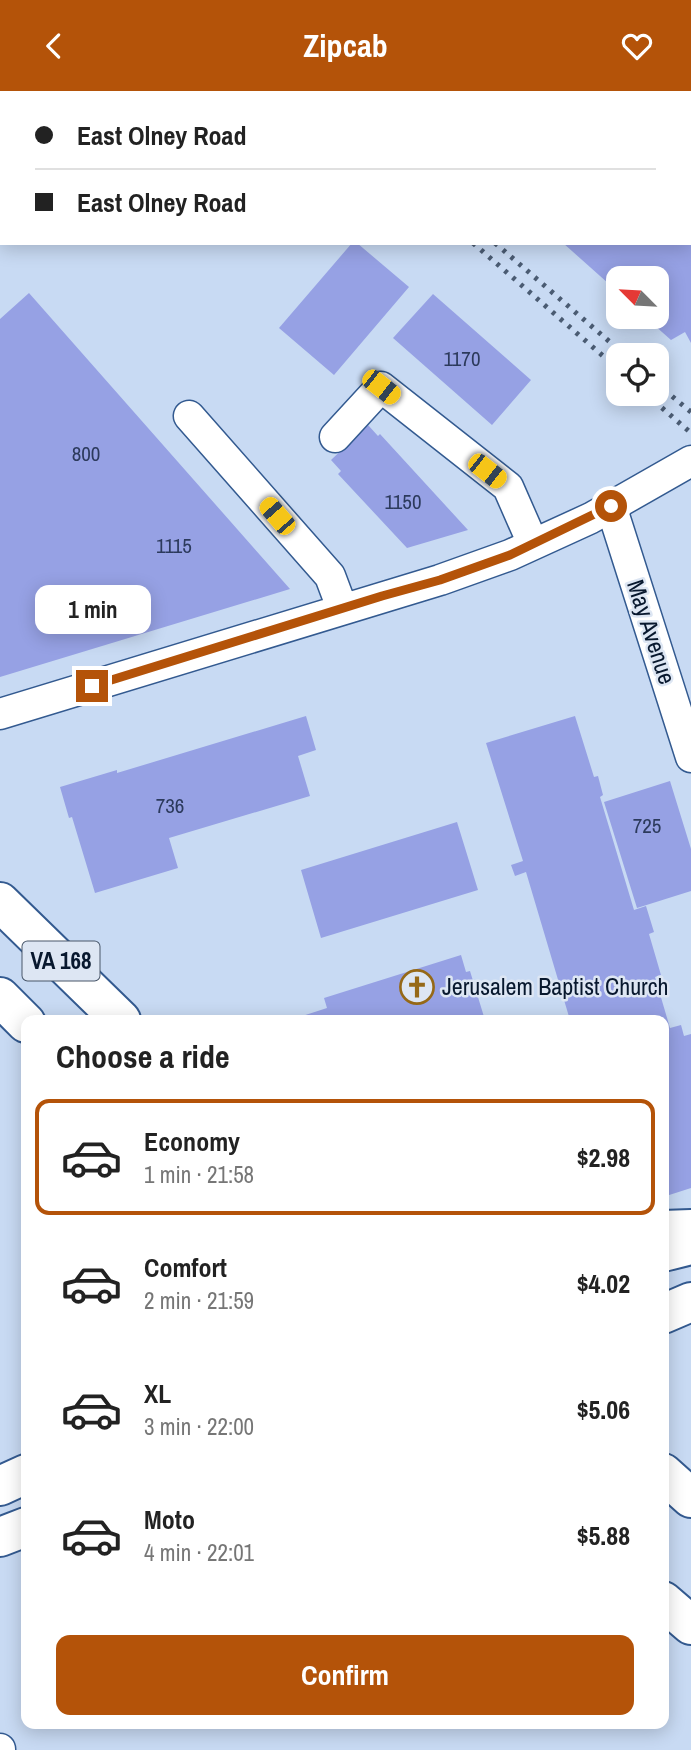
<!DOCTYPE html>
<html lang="en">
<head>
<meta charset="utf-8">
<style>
	:root { --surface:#fff; --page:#f6f6f6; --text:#222; --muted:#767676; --line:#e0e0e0; --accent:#b45309 }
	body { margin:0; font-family:"Archivo Narrow",sans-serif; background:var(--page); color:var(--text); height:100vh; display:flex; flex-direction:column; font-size:26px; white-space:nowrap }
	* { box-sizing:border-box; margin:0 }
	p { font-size:23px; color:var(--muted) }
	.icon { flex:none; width:38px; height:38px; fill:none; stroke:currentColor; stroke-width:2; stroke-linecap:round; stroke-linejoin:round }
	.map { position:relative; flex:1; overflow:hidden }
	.panel { position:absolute; left:21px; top:924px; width:648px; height:714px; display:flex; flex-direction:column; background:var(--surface); border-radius:14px; box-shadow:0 4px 18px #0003 }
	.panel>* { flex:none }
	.guide { position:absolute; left:0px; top:0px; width:691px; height:154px; box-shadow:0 4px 18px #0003; display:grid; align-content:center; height:154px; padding:0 35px; background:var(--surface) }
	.needle { width:46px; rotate:294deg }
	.tools { position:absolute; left:606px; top:175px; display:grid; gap:14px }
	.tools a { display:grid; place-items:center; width:63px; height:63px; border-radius:14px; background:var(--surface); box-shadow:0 4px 18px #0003; font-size:35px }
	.end { position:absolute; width:32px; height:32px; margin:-16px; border:9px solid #b45309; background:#fff; box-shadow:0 0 0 4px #fff }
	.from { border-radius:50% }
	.bubble { position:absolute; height:49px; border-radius:14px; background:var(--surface); box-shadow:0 4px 18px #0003; font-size:23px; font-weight:700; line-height:49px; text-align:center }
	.car { position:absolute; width:21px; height:42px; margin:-21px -10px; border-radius:9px; box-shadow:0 0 5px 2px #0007; background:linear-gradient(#f5c518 24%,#345 0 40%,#f5c518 0 76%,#345 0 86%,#f5c518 0) }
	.guide b { display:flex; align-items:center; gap:24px; height:66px; font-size:26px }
	.guide b+b { border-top:2px solid var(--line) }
	.guide i { width:18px; height:18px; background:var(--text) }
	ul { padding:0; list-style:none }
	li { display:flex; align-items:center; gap:21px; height:116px; margin:0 14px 10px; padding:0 21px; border:4px solid transparent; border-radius:14px }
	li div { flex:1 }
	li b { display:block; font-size:26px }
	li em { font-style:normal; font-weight:700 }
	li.current { border-color:var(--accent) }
	li>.icon { width:63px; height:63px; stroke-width:1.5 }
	h2 { padding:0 35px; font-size:32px; line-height:84px }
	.action { display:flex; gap:14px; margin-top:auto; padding:14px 35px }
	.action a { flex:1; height:80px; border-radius:14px; background:var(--accent); color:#fff; font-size:28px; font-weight:700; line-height:80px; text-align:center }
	header { display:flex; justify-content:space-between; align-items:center; height:91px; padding:0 35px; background:var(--accent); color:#fff; font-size:32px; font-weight:700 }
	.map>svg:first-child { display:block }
</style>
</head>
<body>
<header><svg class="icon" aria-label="back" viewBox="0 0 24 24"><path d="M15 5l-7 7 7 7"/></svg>Zipcab<svg class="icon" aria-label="heart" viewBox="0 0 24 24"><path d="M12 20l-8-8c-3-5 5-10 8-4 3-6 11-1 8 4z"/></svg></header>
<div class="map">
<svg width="691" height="1659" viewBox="0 0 691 1659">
	<rect width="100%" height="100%" fill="#c8daf3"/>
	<path fill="#96a1e4" d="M 352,152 L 357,152 L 409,196 L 334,284 L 279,237 Z
		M 563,152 L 691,152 L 691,252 L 685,241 L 671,249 L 645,226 L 656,226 L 656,187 L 618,187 L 618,201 Z
		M 29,202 L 290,498 L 0,586 L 0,228 Z
		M 433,203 L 531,289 L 492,334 L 393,247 Z
		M 368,334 L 378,345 L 380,343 L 468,439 L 407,457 L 338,383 L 341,380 L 331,369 Z
		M 306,625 L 316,659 L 298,665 L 310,705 L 169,747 L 178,777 L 95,802 L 72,726 L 69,727 L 60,696 L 117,679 L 117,682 Z
		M 575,625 L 594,686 L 598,685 L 603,704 L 600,706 L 634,819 L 646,815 L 654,841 L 649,843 L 661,884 L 655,886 L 670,937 L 681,934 L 684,945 L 691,943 L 691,1097 L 663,1106 L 663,929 L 570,929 L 526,781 L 515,785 L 511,774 L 523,770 L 486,652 Z
		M 670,690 L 691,758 L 691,800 L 637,817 L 604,711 Z
		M 457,731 L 478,799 L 321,847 L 301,779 Z
		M 461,864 L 466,881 L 470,880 L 485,929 L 290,929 L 327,917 L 324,907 Z"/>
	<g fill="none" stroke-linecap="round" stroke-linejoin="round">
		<g stroke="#335a90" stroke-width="33">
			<path id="minor" d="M 189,325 L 330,485 L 342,517
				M 335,346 L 381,296 L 508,396 L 533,453
				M 611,415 L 691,666
				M 0,623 L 440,489 L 510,464 L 591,427 L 691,370
				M 0,1658 L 0,1659"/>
		</g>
		<g stroke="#335a90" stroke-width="42">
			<path id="major" d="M 663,1161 L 691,1154
				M 663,1223 L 691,1211
				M 0,1395 L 26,1383
				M 0,1446 L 26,1436"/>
		</g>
		<g stroke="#335a90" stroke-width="42">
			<path id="highway" d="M 0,811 L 121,929
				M 0,906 L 26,932
				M 663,1139 L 691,1138
				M 663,1382 L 691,1407
				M 663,1510 L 691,1534"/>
		</g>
		<use href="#minor" stroke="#fff" stroke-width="30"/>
		<use href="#major" stroke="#fff" stroke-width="38"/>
		<use href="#highway" stroke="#fff" stroke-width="38"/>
		<path stroke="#4a5b72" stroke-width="5" stroke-dasharray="3.5 7" stroke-linecap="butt" d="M 298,0 L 300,2
			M 320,0 L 322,2
			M 473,152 L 618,278
			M 495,152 L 625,264
			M 656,292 L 691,321
			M 646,303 L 691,342"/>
	</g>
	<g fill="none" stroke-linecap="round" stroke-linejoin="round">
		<path stroke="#b45309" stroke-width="9" d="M 92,595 L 382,505 L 440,489 L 510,464 L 611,415"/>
	</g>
	<defs>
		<g id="church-ring" transform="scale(1.75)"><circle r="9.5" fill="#dde6f3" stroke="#966917" stroke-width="1.5"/><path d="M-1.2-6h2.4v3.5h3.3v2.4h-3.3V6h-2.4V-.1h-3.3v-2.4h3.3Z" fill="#966917"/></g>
	</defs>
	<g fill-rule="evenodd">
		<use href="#church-ring" x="417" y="896"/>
	</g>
	<g text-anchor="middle" stroke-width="5" stroke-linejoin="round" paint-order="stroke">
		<g font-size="21" fill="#2c3a5c">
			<text x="462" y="275">1170</text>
			<text x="86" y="370">800</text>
			<text x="403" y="418">1150</text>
			<text x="174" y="462">1115</text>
			<text x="170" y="722">736</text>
			<text x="647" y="742">725</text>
		</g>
		<rect fill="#dde6f3" stroke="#485669" stroke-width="2" x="22.5" y="850.5" width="77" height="39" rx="5"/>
		<g font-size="23" font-weight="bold" fill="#08182e">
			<text x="61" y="878">VA 168</text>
		</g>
		<g font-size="24" fill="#08182e" stroke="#dde6f3">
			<text transform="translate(651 541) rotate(72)" y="8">May Avenue</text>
		</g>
		<g font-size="24" fill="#08182e" stroke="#dde6f3" text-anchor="start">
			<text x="442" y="904">Jerusalem Baptist Church</text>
		</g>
	</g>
</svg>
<div class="tools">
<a><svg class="needle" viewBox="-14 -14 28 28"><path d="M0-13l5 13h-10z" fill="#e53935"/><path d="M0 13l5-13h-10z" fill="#767676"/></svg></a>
<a><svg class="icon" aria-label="locate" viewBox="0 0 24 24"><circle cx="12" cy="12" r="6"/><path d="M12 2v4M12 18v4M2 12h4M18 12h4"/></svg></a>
</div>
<i class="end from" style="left:611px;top:415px"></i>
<i class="end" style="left:92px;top:595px"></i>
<div class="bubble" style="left:35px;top:494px;width:116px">1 min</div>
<i class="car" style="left:381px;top:296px;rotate:128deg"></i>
<i class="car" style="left:487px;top:380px;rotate:128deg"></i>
<i class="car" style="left:277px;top:425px;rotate:319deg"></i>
<div class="guide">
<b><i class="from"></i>East Olney Road</b>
<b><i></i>East Olney Road</b>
</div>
<section class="panel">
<h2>Choose a ride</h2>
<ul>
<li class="current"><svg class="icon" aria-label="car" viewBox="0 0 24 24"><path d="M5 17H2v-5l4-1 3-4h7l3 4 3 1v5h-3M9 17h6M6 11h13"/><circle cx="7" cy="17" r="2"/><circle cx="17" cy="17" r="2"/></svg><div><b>Economy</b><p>1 min · 21:58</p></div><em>$2.98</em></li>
<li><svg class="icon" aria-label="car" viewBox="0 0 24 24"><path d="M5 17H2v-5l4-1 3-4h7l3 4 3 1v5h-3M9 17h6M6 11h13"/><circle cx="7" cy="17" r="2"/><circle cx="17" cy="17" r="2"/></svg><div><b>Comfort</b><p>2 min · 21:59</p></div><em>$4.02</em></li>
<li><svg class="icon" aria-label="car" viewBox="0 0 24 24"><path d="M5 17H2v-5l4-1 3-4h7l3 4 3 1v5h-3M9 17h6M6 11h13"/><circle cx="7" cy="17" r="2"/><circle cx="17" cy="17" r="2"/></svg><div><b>XL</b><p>3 min · 22:00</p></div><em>$5.06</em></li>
<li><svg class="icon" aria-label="car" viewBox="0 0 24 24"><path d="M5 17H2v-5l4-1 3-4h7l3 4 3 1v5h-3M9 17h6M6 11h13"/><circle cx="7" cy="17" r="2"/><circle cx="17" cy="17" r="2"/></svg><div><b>Moto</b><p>4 min · 22:01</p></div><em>$5.88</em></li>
</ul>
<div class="action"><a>Confirm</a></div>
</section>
</div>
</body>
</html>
